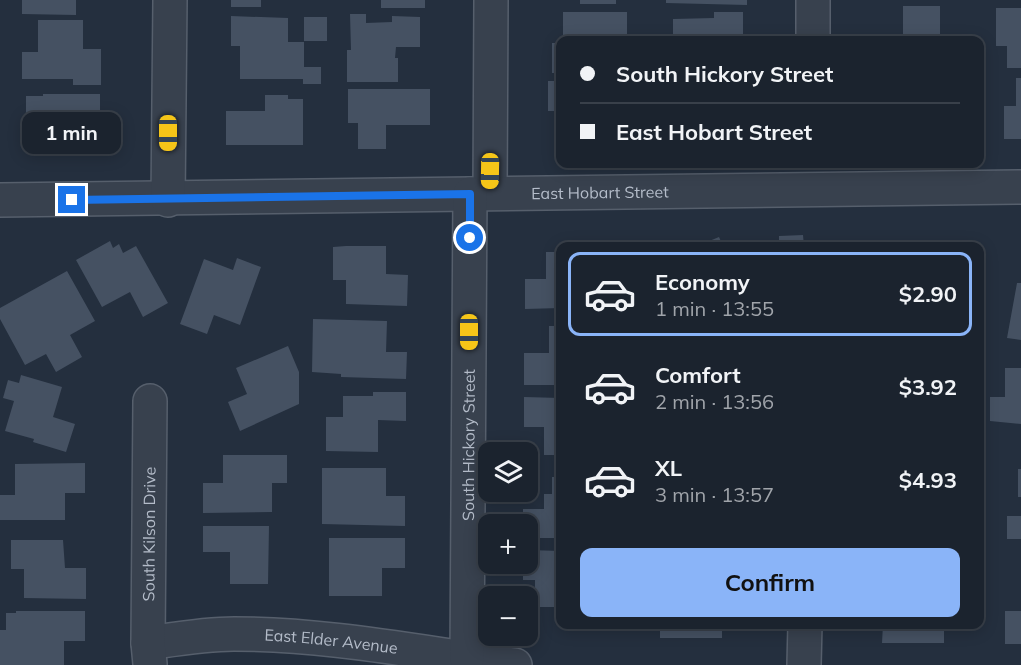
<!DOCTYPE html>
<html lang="en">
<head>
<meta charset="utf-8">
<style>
	:root { --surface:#1b232e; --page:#282f3a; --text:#f1f3f6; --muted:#a0a4aa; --line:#39404a; --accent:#8ab4f8 }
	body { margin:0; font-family:Mulish,sans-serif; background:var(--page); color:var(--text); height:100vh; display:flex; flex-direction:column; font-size:22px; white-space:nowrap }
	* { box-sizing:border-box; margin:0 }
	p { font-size:20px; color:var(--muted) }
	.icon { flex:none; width:33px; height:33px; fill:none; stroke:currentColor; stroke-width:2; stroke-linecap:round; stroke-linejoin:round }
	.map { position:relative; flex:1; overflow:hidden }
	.panel { position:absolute; left:556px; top:242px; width:428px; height:387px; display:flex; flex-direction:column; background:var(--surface); border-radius:12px; box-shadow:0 3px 15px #0003,0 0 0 2px var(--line) }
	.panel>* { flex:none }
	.guide { position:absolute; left:556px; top:36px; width:428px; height:132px; border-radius:12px; box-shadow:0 3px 15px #0003,0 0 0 2px var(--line); display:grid; align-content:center; height:132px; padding:0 24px; background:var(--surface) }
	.fabs { position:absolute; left:478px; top:442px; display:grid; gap:12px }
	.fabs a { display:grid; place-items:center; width:60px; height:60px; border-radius:12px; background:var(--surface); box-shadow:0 3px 15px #0003,0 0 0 2px var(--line); font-size:30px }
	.end { position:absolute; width:27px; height:27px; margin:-14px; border:8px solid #1a73e8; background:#fff; box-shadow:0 0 0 3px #fff }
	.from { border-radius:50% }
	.bubble { position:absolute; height:42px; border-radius:12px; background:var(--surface); box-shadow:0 3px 15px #0003,0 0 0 2px var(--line); font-size:20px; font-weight:700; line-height:42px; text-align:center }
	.car { position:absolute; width:18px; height:36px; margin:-18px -9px; border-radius:8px; box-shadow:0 0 4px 2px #0007; background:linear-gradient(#f5c518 24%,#345 0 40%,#f5c518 0 76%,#345 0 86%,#f5c518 0) }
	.guide b { display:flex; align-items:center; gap:21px; height:57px; font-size:22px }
	.guide b+b { border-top:2px solid var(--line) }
	.guide i { width:15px; height:15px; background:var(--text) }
	ul { padding:10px 0 0; list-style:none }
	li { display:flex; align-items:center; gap:18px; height:84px; margin:0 12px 9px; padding:0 12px; border:3px solid transparent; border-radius:12px }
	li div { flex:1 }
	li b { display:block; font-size:22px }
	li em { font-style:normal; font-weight:700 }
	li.active { border-color:var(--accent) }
	li>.icon { width:54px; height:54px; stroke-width:1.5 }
	.action { display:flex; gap:12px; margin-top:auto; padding:12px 24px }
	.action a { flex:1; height:69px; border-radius:12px; background:var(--accent); color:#111; font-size:24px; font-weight:700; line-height:69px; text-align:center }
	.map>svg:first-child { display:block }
</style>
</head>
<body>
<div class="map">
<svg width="1021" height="665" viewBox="0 0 1021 665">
	<rect width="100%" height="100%" fill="#242f3e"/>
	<path fill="#455162" d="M 22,0 L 76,0 L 76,15 L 22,14 Z
		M 231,0 L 261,0 L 261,7 L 231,7 Z
		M 381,0 L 425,0 L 425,8 L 381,8 Z
		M 580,0 L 616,0 L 616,4 L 580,4 Z
		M 666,0 L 747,0 L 747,5 L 666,3 Z
		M 903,6 L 940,6 L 940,40 L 877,40 L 877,37 L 883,36 L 903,36 Z
		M 996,8 L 1021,8 L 1021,68 L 1007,68 L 1007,46 L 996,46 Z
		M 563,12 L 627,12 L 627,40 L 563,40 Z
		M 714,12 L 743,12 L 743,40 L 673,40 L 673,19 L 714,18 Z
		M 350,14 L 366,14 L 366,23 L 392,22 L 392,16 L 420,17 L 420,47 L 396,47 L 395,58 L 398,58 L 398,82 L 347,82 L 347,50 L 351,50 Z
		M 231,16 L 288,18 L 288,42 L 304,42 L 304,67 L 321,67 L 321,84 L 303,84 L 303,79 L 240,79 L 240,46 L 231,46 Z
		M 304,17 L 327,17 L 327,41 L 304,41 Z
		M 38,20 L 83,20 L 83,49 L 101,49 L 101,85 L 73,85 L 73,79 L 22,79 L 22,52 L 38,52 Z
		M 552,43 L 561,43 L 561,73 L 552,73 Z
		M 1016,78 L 1021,78 L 1021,139 L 1004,139 L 1004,106 L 1016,106 Z
		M 548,81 L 561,81 L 561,111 L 548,111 Z
		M 348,89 L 430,89 L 430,125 L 386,125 L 386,149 L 358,149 L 358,123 L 348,123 Z
		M 43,94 L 100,94 L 100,128 L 57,128 L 57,153 L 29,153 L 29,123 L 26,123 L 26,96 L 43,96 Z
		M 265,95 L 288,95 L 288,99 L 303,99 L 303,145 L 226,145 L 226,111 L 265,111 Z
		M 803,235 L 804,246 L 779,246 L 779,236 Z
		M 719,237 L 723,246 L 697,246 Z
		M 110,241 L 113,248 L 119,244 L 123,253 L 136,246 L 168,303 L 143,317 L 130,292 L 102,307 L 76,260 Z
		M 346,246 L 386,246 L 386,274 L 408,275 L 407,306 L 346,304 L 346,280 L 333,280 L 333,247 Z
		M 546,252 L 561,252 L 561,308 L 525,309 L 525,279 L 546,279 Z
		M 237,258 L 261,267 L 240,325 L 214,315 L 207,334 L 180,324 L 204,259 L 233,270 Z
		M 67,271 L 95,321 L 70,335 L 82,357 L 56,372 L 46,354 L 25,365 L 0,319 L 0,308 Z
		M 1017,283 L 1021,283 L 1021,340 L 1007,338 Z
		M 313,319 L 387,321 L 386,352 L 407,352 L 406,379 L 341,377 L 341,374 L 312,372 Z
		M 549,326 L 561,326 L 561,385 L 524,385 L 524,353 L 549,353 Z
		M 288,346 L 299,372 L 299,404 L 240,431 L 228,402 L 247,394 L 236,368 Z
		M 1005,368 L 1021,368 L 1021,424 L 990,421 L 990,397 L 1005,397 Z
		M 21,375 L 62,387 L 53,417 L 75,424 L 66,452 L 33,442 L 34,439 L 5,431 L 14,401 L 3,398 L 8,380 L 19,383 Z
		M 373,392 L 406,392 L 406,421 L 378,420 L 378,452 L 326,451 L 326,417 L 343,417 L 343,396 L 373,396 Z
		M 524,397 L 561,398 L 561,455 L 544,455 L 544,427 L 524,427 Z
		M 223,455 L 287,455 L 287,483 L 272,483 L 272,512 L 203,513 L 203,483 L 223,483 Z
		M 85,463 L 85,493 L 65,493 L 65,520 L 0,520 L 0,495 L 15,495 L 15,464 Z
		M 322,468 L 386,468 L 386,496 L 405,496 L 405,526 L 322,524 Z
		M 555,469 L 561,469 L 561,538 L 528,538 L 528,525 L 523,525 L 523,509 L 544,509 L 544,494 L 552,494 L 552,477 L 555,477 Z
		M 1018,469 L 1021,469 L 1021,497 L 1018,497 Z
		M 1007,516 L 1021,516 L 1021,539 L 1007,539 Z
		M 203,526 L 269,526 L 268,584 L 230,584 L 230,552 L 203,552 Z
		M 329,538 L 405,538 L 405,568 L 382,568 L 382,596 L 329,596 Z
		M 11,540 L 63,540 L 65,568 L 86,568 L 86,599 L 24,598 L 24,569 L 11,569 Z
		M 528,550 L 561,551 L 561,607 L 535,607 L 535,580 L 523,580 L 523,564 L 528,564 Z
		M 16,611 L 85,611 L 85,641 L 64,641 L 64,665 L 0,665 L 0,630 L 6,630 L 6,613 L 16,613 Z
		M 1005,611 L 1021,611 L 1021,644 L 1005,644 Z
		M 581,624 L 609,624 L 609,628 L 581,628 Z
		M 660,624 L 722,624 L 722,638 L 660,638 Z
		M 883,624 L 944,624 L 944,643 L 882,643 Z"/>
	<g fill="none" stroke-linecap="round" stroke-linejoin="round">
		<g stroke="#565f6c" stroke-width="36">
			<g id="minor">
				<path d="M 813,40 L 813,0"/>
				<path d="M 490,193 L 491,0"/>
				<path id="s1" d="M 0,200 L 1021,187"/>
				<path d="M 168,200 L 170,0"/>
				<path id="s2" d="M 148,643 C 176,639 205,634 234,634 C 328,634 422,653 515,665"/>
				<path id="s3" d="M 467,659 L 470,194"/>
				<path id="s4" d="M 150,664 L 148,643 L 150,401"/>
				<path d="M 804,665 L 805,624"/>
			</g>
		</g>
		<use href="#minor" stroke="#38414e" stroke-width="33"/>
	</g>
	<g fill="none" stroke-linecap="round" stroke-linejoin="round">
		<path stroke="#1a73e8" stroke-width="8" d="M 72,200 L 470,194 L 470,238"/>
	</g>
	<g text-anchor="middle" stroke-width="5" stroke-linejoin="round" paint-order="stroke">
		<g font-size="16" fill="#b4bcc9" stroke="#1d2633">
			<text dy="6" stroke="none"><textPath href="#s1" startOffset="600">East Hobart Street</textPath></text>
			<text dy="6" stroke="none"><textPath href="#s3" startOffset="214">South Hickory Street</textPath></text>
			<text dy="6" stroke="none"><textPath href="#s4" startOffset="130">South Kilson Drive</textPath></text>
			<text dy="6" stroke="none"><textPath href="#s2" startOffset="184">East Elder Avenue</textPath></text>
		</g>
	</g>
</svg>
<div class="fabs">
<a><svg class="icon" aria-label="layers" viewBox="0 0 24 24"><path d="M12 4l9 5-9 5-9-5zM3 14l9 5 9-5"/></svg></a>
<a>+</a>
<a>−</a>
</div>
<i class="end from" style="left:470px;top:238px"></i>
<i class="end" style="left:72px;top:200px"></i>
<div class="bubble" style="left:22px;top:112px;width:99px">1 min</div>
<i class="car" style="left:168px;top:133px;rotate:180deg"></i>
<i class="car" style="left:490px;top:171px;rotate:181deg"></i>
<i class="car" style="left:469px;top:332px;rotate:180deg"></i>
<div class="guide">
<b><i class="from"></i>South Hickory Street</b>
<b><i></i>East Hobart Street</b>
</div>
<section class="panel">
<ul>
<li class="active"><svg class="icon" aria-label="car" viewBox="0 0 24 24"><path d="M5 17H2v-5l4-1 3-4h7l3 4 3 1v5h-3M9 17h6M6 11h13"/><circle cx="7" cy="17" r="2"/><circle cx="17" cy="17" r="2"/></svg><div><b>Economy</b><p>1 min · 13:55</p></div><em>$2.90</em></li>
<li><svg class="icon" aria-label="car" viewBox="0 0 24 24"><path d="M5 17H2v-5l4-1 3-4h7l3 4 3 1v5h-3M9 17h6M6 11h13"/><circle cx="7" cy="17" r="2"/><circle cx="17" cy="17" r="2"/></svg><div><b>Comfort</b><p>2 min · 13:56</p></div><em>$3.92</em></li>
<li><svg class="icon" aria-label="car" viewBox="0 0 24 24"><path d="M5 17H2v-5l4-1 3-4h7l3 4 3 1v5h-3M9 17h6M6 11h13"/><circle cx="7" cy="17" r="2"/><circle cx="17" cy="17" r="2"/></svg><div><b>XL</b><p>3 min · 13:57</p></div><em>$4.93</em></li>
</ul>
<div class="action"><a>Confirm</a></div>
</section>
</div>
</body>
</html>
